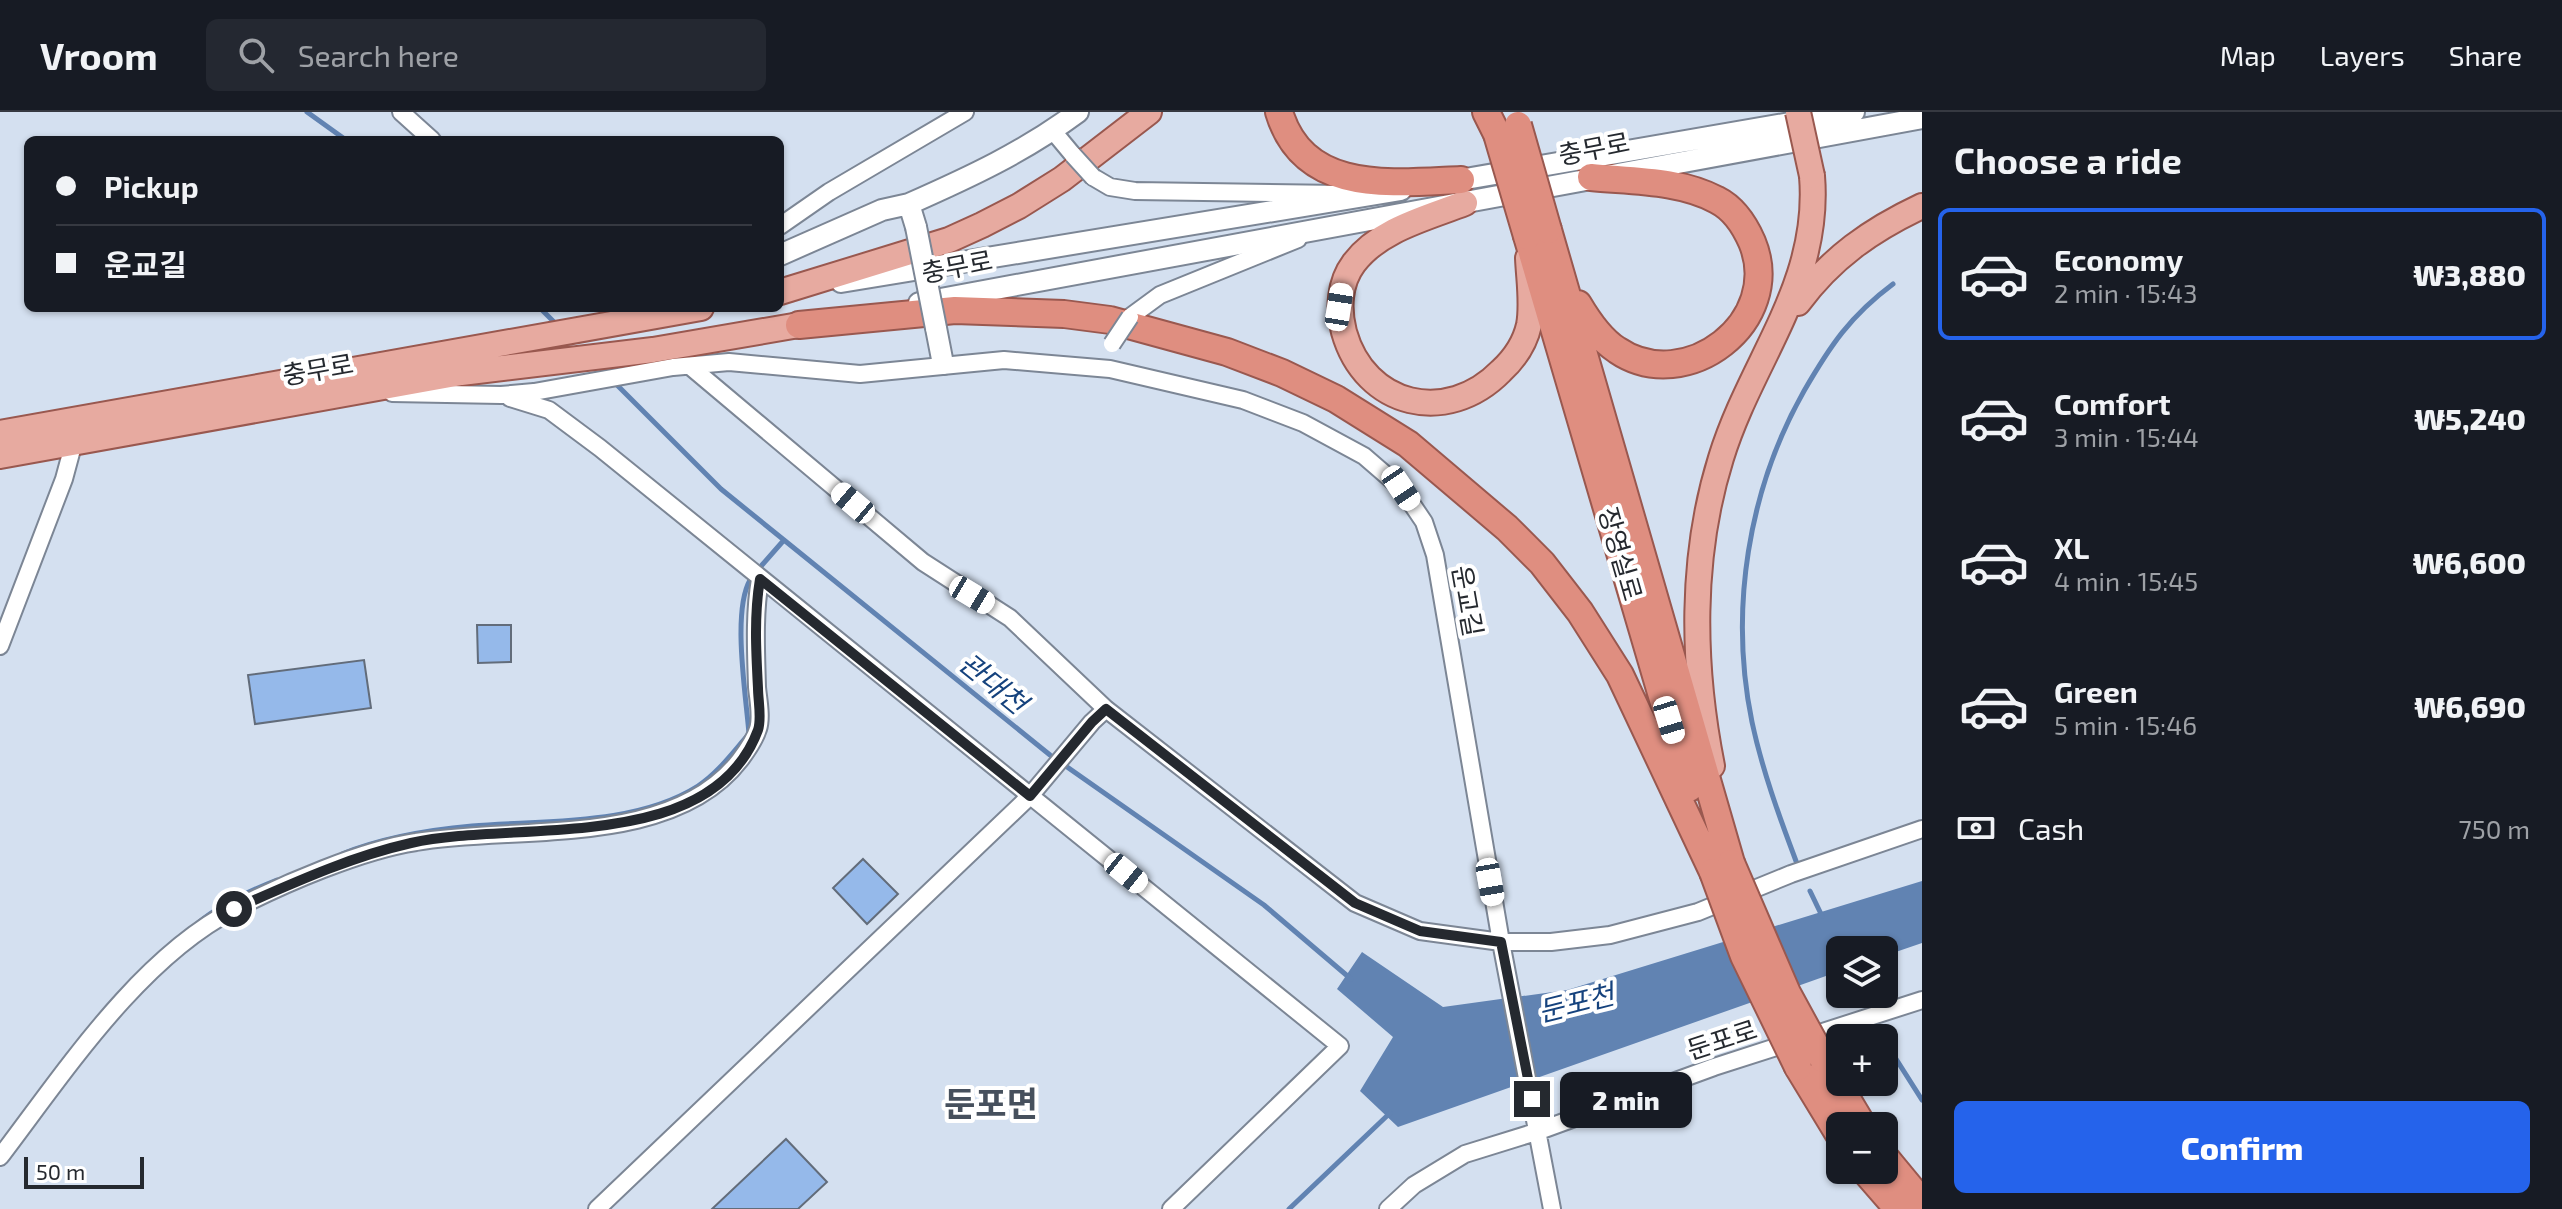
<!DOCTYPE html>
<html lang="en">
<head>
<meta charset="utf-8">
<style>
	:root { --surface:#171b24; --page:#242831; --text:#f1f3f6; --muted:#9ea1a6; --line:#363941; --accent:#2563eb }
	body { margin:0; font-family:"Exo 2","Noto Sans KR",sans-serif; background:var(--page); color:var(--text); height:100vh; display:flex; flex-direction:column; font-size:30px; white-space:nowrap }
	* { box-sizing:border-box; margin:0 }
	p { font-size:26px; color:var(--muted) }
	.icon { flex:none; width:44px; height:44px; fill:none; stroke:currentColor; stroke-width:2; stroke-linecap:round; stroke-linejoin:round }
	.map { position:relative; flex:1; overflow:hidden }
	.sheet { display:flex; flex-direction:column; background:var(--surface); width:640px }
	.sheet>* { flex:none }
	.hud { position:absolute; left:24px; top:24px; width:760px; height:176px; border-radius:12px; box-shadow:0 2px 6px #0004; display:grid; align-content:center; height:176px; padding:0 32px; background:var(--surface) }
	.controls { position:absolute; left:1826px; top:824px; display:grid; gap:16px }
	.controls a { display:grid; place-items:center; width:72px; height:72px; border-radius:12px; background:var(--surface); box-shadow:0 2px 6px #0004; font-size:40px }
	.scale { position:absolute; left:24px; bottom:20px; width:120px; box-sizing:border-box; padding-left:8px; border:4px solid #25292f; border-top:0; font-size:22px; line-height:28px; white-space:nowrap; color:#25292f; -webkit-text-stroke:6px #fff; paint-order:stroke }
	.end { position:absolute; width:36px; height:36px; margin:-18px; border:10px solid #25292f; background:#fff; box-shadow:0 0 0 4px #fff }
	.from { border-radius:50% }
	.bubble { position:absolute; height:56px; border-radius:12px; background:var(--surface); box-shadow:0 2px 6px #0004; font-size:26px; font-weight:800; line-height:56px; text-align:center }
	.car { position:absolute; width:24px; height:48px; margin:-24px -12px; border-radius:10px; box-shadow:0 0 6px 2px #0007; background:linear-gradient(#fff 24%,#345 0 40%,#fff 0 76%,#345 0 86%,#fff 0) }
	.hud b { display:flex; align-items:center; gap:28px; height:76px; font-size:30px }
	.hud b+b { border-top:2px solid var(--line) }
	.hud i { width:20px; height:20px; background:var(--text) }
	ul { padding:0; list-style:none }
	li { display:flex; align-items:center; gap:24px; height:132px; margin:0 16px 12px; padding:0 16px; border:4px solid transparent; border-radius:12px }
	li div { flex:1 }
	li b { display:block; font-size:30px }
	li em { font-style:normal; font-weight:800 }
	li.selected { border-color:var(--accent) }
	li>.icon { width:72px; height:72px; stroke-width:1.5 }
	h2 { padding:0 32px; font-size:36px; line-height:96px }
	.pay { display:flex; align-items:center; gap:20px; height:88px; padding:0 32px; font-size:30px }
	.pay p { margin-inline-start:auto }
	.action { display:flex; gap:16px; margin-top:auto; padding:16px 32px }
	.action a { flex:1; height:92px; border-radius:12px; background:var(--accent); color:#fff; font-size:32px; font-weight:800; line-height:92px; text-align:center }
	header { display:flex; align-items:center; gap:48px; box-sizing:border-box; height:112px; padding:0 40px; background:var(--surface); border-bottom:2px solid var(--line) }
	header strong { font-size:38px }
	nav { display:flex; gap:44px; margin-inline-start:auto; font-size:28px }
	.search { width:560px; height:72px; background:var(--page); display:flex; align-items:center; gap:20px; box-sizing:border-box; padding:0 28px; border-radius:12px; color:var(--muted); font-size:30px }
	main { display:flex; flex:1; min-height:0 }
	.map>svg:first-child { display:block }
</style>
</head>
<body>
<header>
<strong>Vroom</strong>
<div class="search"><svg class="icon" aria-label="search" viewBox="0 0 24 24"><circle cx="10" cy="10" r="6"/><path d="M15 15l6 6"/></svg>Search here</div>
<nav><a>Map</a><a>Layers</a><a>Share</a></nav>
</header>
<main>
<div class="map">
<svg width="1922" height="1097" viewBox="0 0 1922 1097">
	<rect width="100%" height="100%" fill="#d4e0f0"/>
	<path fill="#6183b2" d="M 1922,769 L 1922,831 L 1884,844 L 1884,838 L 1840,838 L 1840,859 L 1398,1015 L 1360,979 L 1393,925 L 1337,877 L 1362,840 L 1443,895 L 1567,878 Z"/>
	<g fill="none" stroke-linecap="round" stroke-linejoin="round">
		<path stroke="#6183b2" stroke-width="5" d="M 307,0 L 346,28
			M 540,196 L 556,212
			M 614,270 L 721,377 L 784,428 L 1050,643 L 1264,793 L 1351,867
			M 762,453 L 784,428
			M 342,742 C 384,725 427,718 472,714 C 543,708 635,714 698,674 C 718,661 733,640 749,622 C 746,583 732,500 750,468
			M 1796,749 C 1779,704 1762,657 1752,610 C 1729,498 1748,378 1804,279 C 1830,234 1850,204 1893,172
			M 1810,779 L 1822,804
			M 198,811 C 221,792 249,779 277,768
			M 1860,882 L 1865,892
			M 1876,916 L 1883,926
			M 1884,928 L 1922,988
			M 1289,1097 L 1390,1001"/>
	</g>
	<path fill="#95b9ea" stroke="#626c7a" stroke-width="2" d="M 477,513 L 511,513 L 511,550 L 478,551 Z
		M 364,548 L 371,596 L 255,612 L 248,563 Z
		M 863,747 L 898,782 L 867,812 L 833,776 Z
		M 786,1027 L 827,1070 L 798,1097 L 712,1097 Z"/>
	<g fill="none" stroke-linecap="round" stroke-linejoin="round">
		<g stroke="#7c8695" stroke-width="20">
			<path id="minor" d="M 401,0 L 432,28
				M 1053,19 L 1073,43
				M 1093,65 L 1110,75 L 1135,79 L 1341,82
				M 780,114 L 829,80 L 965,0
				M 1130,205 L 1160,183 L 1298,127
				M 691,255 L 923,450 L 1010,506 L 1106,597 L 1355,791 L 1420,819 L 1501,830 L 1551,830 L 1610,823 L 1698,800 L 1791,762 L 1922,717
				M 392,281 L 501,283 L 534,280 L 673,255 L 729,250 L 860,262 L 1004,248 L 1110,257 L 1243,288 L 1303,311 L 1364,344 L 1401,376 L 1424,410 L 1435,443 L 1501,830 L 1552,1097
				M 510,286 L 549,298 L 600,336 L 1340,934 L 1171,1097
				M 0,534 L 64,367 L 74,330 L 73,325
				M 0,1045 C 64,961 139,846 235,797 C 283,772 362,738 416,730 C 515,713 672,737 740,648 C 746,640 755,627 758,617 C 762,605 758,587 757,575 C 756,538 754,503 760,467
				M 597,1097 L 1030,684 L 1092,610 L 1106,597
				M 1388,1097 L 1414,1073 L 1465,1042 L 1539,1019 L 1714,955 L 1922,888"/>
		</g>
		<g stroke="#7c8695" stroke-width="24">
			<path id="tertiary" d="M 1448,70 L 1854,0
				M 916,115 L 909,92 C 970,65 1024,40 1078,0
				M 780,143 L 882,98 L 909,92
				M 841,170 L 1401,78
				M 919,191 L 1922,6
				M 936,216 L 943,252"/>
		</g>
		<g stroke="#99584f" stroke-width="28">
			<path id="primary" d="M 1465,91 C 1427,106 1380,117 1354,151 C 1339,171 1338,197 1344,220 C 1365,295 1447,314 1501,259 C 1514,247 1525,231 1529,213 C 1533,192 1529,168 1528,146
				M 780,180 L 949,128 L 982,113 L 1019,94 L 1062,67 L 1149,0
				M 1798,191 C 1831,146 1871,118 1922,94
				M 0,321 L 701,196
				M 0,344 L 461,261 L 653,238 L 799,213
				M 1712,654 C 1692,553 1690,445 1721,346 C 1751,248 1821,173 1812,64"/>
		</g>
		<g stroke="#99584f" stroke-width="30">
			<path id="trunk" d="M 1279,0 C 1304,83 1392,71 1461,68
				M 1486,0 L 1497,22
				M 1548,118 L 1731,751
				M 1527,124 L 1689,676
				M 1578,192 C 1588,209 1600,227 1617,238 C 1686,285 1785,209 1752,130 C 1745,114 1733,96 1717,88 C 1680,68 1632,69 1591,65
				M 799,213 L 955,198 L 1064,202 L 1110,208 L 1227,240 L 1282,261 L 1336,287 L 1408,332 L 1507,416 L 1542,451 L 1580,500 L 1620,563 L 1713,760
				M 1823,947 L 1863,1014
				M 1798,955 L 1840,1024
				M 1884,1044 L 1922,1090
				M 1864,1058 L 1898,1097"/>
		</g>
		<use href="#minor" stroke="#fff" stroke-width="16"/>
		<use href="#tertiary" stroke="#fff" stroke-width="20"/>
		<use href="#primary" stroke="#e7aaa0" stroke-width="24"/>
		<use href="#trunk" stroke="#df8e80" stroke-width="26"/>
		<g stroke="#7c8695" stroke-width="20" stroke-linecap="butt">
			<path id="minor-bridge" d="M 1073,43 L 1093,65
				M 1112,232 L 1130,205"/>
		</g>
		<g stroke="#7c8695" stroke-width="24" stroke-linecap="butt">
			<path id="tertiary-bridge" d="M 916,115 L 936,216"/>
		</g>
		<g stroke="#99584f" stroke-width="28" stroke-linecap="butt">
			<path id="primary-bridge" d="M 1798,0 L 1812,64"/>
		</g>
		<g stroke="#99584f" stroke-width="30" stroke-linecap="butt">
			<path id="trunk-bridge" d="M 1518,13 L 1548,118
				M 1497,22 L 1527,124
				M 1731,751 L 1787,881 L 1823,947
				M 1713,760 L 1744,844 L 1798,955"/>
		</g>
		<use href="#minor-bridge" stroke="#fff" stroke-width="16"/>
		<use href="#tertiary-bridge" stroke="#fff" stroke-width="20"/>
		<use href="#primary-bridge" stroke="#e7aaa0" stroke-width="24"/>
		<use href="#trunk-bridge" stroke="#df8e80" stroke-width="26"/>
	</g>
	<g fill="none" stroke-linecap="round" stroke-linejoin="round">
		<path stroke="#25292f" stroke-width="10" d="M 234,797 C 291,772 349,745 411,731 C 513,707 711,745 758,618 C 762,607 758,588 758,576 C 756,539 754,503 760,467 L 1030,684 L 1092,610 L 1106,597 L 1355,791 L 1420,819 L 1501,830 L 1532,987"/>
	</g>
	<g text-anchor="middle" stroke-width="8" stroke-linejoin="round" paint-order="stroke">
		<g font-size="26" fill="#25292f" stroke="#fff">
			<text transform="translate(1594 37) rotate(-11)" y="9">충무로</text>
			<text transform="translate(957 155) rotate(-11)" y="9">충무로</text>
			<text transform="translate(318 258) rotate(-10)" y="9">충무로</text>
			<text transform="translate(1620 442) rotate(74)" y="9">장영실로</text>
			<text transform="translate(1467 489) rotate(80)" y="9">운교길</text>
			<text transform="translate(1722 928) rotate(-18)" y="9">둔포로</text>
		</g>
		<g font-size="28" font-style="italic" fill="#15427d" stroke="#fff">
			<text transform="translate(993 571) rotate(39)" y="10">관대천</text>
			<text transform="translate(1576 891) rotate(-14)" y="10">둔포천</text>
		</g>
		<g font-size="34" font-weight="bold" fill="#46505d" stroke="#fff">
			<text x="991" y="1004">둔포면</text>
		</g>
	</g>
</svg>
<div class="controls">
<a><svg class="icon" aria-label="layers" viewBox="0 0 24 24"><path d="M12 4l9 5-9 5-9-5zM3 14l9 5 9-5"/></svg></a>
<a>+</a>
<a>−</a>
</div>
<div class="scale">50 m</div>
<i class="end from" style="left:234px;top:797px"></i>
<i class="end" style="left:1532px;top:987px"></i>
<div class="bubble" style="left:1560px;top:960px;width:132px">2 min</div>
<i class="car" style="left:1339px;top:195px;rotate:9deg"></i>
<i class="car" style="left:1401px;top:376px;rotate:146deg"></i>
<i class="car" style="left:853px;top:391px;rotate:310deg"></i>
<i class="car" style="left:972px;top:483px;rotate:121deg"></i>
<i class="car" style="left:1669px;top:608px;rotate:163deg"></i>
<i class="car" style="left:1126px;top:761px;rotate:129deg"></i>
<i class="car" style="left:1490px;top:770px;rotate:170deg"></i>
<div class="hud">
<b><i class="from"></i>Pickup</b>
<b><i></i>운교길</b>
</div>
</div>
<section class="sheet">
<h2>Choose a ride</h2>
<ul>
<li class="selected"><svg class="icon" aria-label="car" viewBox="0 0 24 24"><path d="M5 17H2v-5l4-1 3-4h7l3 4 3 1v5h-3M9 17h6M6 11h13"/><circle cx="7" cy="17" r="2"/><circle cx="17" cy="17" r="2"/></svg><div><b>Economy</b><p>2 min · 15:43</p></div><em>₩3,880</em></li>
<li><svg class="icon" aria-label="car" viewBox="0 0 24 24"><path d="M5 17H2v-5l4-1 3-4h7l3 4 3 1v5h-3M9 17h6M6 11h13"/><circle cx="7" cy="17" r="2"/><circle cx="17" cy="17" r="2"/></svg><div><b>Comfort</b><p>3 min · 15:44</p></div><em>₩5,240</em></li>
<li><svg class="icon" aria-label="car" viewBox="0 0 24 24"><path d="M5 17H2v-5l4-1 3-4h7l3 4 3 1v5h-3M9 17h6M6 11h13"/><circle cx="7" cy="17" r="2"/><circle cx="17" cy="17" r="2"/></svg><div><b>XL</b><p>4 min · 15:45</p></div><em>₩6,600</em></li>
<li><svg class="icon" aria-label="car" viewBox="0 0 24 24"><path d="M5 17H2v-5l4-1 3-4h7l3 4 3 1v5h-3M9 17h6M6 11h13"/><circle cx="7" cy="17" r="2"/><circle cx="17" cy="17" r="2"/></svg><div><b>Green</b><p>5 min · 15:46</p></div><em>₩6,690</em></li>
</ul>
<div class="pay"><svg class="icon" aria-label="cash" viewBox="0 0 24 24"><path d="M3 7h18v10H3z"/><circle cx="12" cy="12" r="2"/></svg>Cash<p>750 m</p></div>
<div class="action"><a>Confirm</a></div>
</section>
</main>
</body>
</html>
